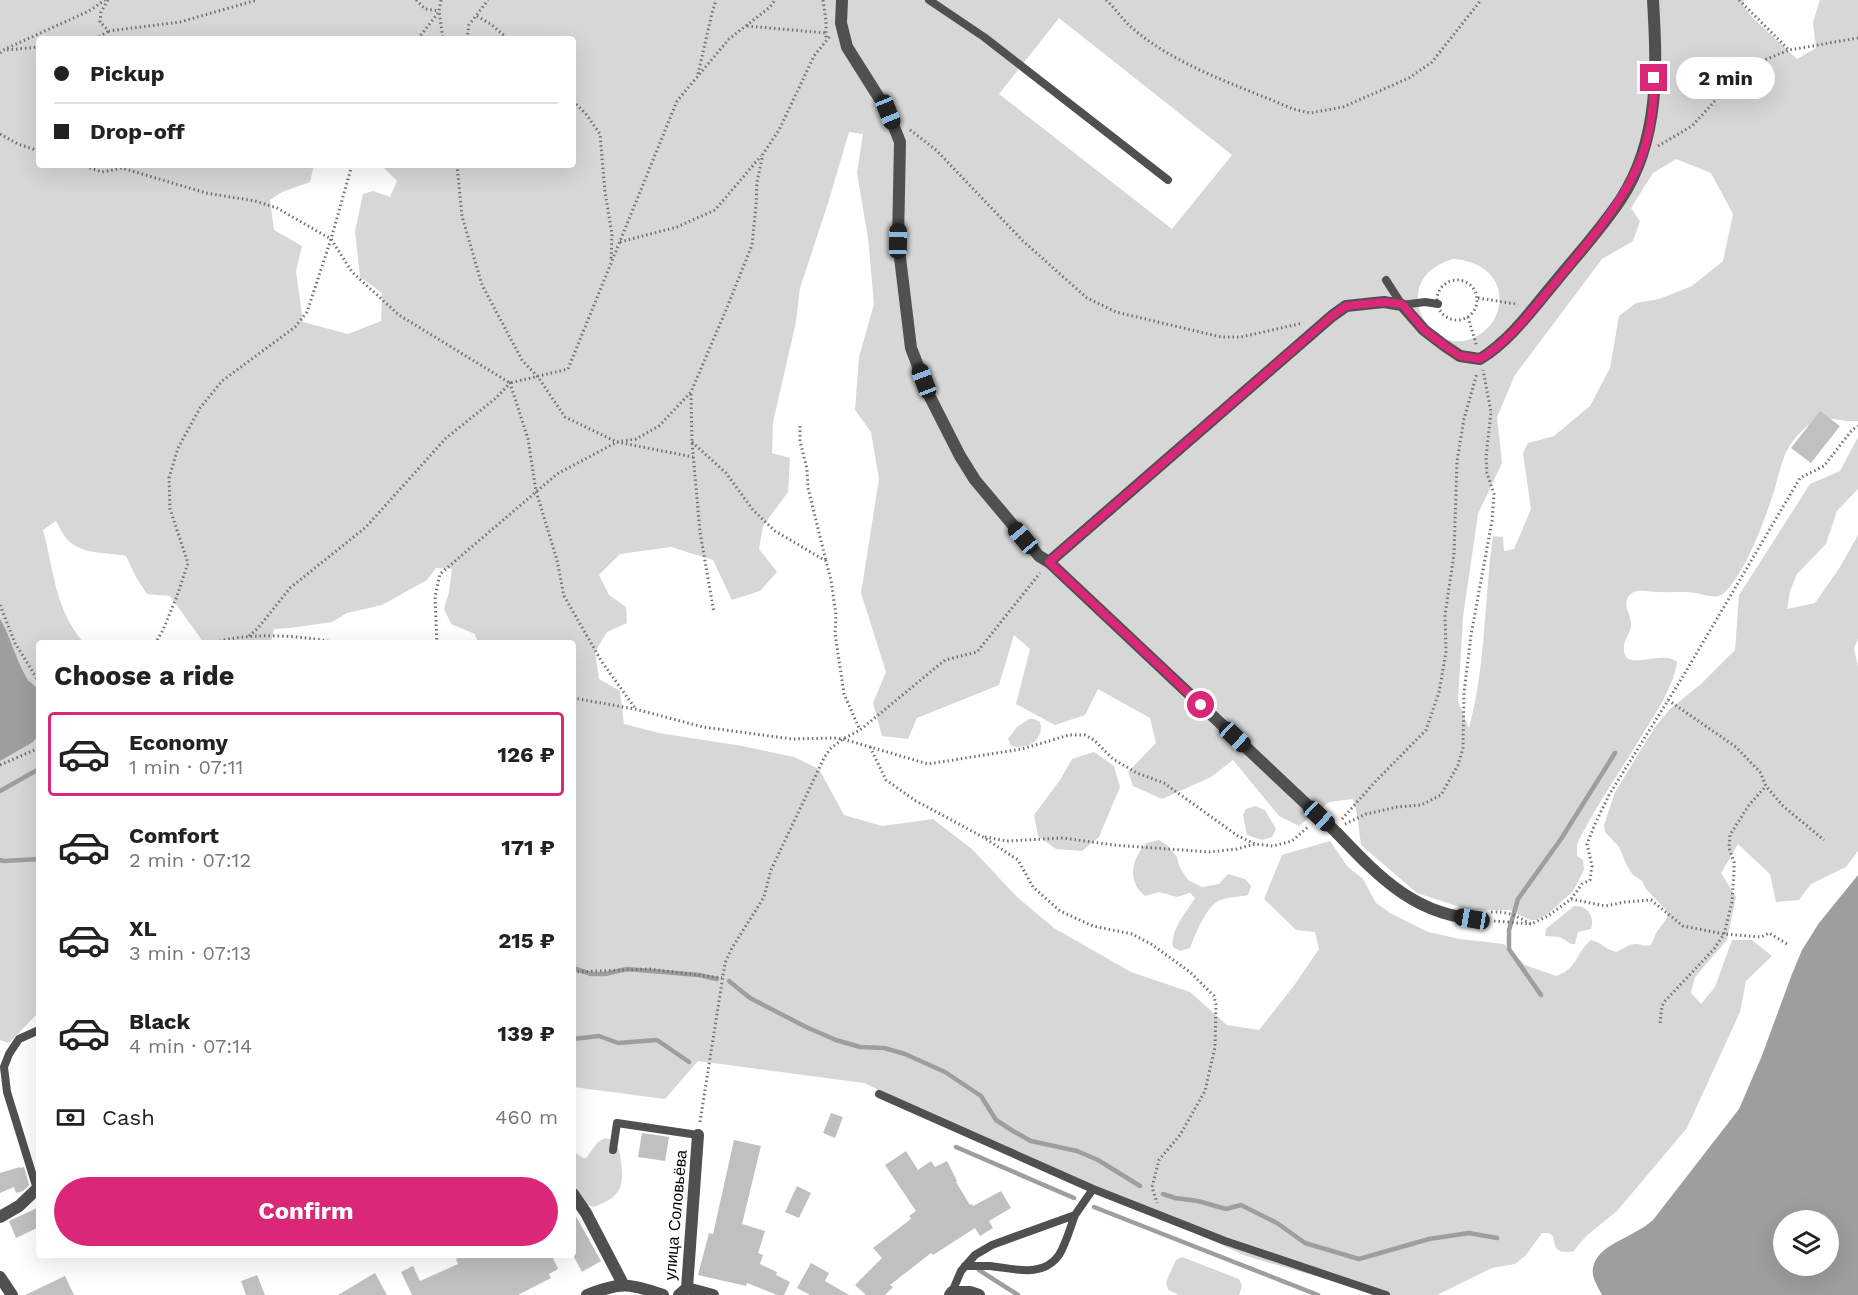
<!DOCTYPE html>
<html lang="en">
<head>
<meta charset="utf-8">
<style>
	:root { --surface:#fff; --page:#f2f2f2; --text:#222; --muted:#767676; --line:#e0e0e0; --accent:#db2777 }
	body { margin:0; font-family:"Work Sans",sans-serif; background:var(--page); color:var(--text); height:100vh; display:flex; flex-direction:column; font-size:22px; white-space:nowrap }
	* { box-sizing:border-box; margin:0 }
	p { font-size:20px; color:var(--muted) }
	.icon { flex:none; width:33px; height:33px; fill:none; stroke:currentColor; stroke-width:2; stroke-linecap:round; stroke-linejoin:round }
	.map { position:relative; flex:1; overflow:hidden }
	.panel { position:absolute; left:36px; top:640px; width:540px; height:618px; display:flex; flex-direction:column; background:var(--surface); border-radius:6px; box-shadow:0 6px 24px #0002 }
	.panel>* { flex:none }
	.top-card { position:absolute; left:36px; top:36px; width:540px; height:132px; border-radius:6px; box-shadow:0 6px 24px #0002; display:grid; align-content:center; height:132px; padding:0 18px; background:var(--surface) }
	.fabs { position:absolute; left:1773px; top:1210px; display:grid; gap:12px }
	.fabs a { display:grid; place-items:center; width:66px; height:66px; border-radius:50%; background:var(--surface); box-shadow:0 6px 24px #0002; font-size:30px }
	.end { position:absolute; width:27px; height:27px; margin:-14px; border:8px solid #db2777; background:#fff; box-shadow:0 0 0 3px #fff }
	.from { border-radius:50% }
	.bubble { position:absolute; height:42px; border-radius:21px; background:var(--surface); box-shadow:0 6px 24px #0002; font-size:20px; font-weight:700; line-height:42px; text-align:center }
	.car { position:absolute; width:18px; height:36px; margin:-18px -9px; border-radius:8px; box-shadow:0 0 4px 2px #0007; background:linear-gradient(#222 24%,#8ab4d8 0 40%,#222 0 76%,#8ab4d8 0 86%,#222 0) }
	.top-card b { display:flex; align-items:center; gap:21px; height:57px; font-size:22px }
	.top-card b+b { border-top:2px solid var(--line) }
	.top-card i { width:15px; height:15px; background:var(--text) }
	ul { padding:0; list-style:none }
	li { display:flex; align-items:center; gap:18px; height:84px; margin:0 12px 9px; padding:0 6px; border:3px solid transparent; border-radius:6px }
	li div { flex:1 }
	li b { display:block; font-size:22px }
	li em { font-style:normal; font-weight:700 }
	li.current { border-color:var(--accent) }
	li>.icon { width:54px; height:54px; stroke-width:1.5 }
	h2 { padding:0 18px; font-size:27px; line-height:72px }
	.pay { display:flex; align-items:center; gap:15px; height:66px; padding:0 18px; font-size:22px }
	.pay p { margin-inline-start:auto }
	.action { display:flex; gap:12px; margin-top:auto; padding:12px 18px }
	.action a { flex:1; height:69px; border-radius:36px; background:var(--accent); color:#fff; font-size:24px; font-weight:700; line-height:69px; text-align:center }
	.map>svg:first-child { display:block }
</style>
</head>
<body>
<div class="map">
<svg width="1858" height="1295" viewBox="0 0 1858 1295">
	<rect width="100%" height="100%" fill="#fff"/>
	<path fill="#d7d7d7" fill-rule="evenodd" d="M 0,0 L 1745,0 L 1742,4 L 1752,17 L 1797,59 L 1816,48 L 1813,22 L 1820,0 L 1858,0 L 1858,421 L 1847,421 L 1819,417 C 1808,425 1798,433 1790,445 C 1782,458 1779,474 1775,488 C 1766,517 1747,569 1726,591 C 1725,592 1720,596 1719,596 C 1711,598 1703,594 1696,593 C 1684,591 1672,593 1660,592 C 1652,592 1645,590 1637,591 C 1632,592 1629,595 1627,599 C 1624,609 1632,616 1631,626 C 1630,633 1624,640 1624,647 C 1622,675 1663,648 1677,662 C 1673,689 1655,714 1641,737 C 1620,772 1595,807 1577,844 L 1577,856 L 1583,860 L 1584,870 L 1573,891 L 1548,914 L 1536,920 L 1530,920 L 1509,910 L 1469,910 L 1417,893 L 1361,845 L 1357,814 L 1353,799 L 1329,802 L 1299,826 L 1279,816 L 1233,760 L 1211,777 L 1162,799 L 1133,786 L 1128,772 L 1156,743 L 1150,718 L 1098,689 L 1085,715 L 1055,725 L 1016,704 L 1030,649 L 1014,635 L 999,685 L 917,718 L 908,739 L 882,736 L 873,703 L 886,672 L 861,593 L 879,479 L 871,432 L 855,410 L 859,357 L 874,304 L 868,238 L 857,173 L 863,134 L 849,132 L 829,200 L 800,288 L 796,322 L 773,422 L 772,453 L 790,458 L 788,492 L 763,526 L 759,549 L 777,572 L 760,591 L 732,600 L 713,560 L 671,547 L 620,554 L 599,575 L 609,595 L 626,607 L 627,623 L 607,632 L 595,652 L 599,679 L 620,691 L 624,724 L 659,733 L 742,746 L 794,757 L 819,769 L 844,815 L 882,826 L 933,819 L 973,850 L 1017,897 L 1054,928 L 1131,972 L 1190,992 L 1227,1025 L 1259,1030 L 1293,987 L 1319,949 L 1315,932 L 1296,930 L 1264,899 L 1282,855 L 1330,841 L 1348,867 L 1363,879 L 1376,903 L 1390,913 L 1428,932 L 1460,939 L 1504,944 L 1525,965 L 1556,976 C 1579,968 1575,953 1591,940 C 1603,943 1605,950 1617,952 C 1622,949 1629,944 1636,944 C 1642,944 1644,947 1651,945 L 1656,933 L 1667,918 L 1667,911 L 1646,889 L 1642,881 L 1633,875 L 1627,866 L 1619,847 L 1605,832 L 1604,825 L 1615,792 L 1655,727 L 1670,709 L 1701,684 L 1735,650 L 1739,595 L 1810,484 L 1840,471 L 1858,437 L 1858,489 L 1837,511 L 1826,544 L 1797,574 L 1790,591 L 1787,609 L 1815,603 L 1840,567 L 1858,535 L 1858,639 L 1854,648 L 1858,667 L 1858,851 L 1846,867 L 1811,884 L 1799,900 L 1776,902 L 1770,874 L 1738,844 L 1721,873 L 1736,897 L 1727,940 L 1695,977 L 1691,993 L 1701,1004 L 1715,987 L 1732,940 L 1752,940 L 1772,956 L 1746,981 L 1740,1012 L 1687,1128 L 1617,1211 C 1602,1224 1585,1234 1574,1251 C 1559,1254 1555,1251 1553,1236 L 1549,1233 L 1542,1233 L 1526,1255 L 1515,1264 L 1492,1268 L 1437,1295 L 1381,1295 L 1246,1256 L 864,1083 L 698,1061 L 665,1099 L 573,1087 L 573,644 L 478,643 L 475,634 L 451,624 L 444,609 L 449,592 L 452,569 L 436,568 L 427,580 L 382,605 L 347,613 L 332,622 L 290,628 L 274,629 L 271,642 L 278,643 L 204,643 L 170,596 L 147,594 L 136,577 L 126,556 C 107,552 85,555 70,542 C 64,537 60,528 56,521 L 43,530 C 54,571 55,610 84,643 L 39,644 L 39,1012 L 9,1043 L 0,1040 ZM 1059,18 L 1232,155 L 1172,229 L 999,94 ZM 39,39 L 573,39 L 573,165 L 381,165 L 397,181 L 390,197 L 373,191 L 363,194 L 355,231 L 360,277 L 382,293 L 381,321 L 348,334 L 303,322 L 296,271 L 302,246 L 274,230 L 270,200 L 282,192 L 310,182 L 314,165 L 39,165 ZM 1676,159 L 1711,173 L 1733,214 L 1723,261 L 1692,286 L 1659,299 L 1636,303 L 1619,316 L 1610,368 L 1590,406 L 1554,436 L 1528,443 L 1523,453 L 1531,509 L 1514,549 L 1504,551 L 1503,537 L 1493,536 C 1484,600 1486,666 1469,728 L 1458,701 L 1463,617 L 1478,514 L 1502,463 L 1497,417 L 1515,375 L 1602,259 L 1633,241 L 1640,221 L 1631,208 L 1653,173 ZM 1453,259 C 1481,260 1506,279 1498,310 C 1495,321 1488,329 1479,335 C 1433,365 1382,280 1453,259 Z
		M 1029,719 L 1034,719 L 1040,722 C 1045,740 1027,750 1011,746 L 1008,739 L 1017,727 Z
		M 1094,752 L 1114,766 L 1120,787 L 1099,837 L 1082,851 L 1056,849 L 1038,836 L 1034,815 L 1060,780 L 1072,759 Z
		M 1255,806 L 1265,810 L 1276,829 L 1272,837 L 1262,840 L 1247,835 L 1243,815 L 1246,809 Z
		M 1159,840 L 1168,846 L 1177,857 L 1179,866 L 1188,880 L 1202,887 L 1219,884 L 1228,874 L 1245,879 L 1251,886 L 1248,895 C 1239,897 1226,897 1218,901 C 1205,909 1195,935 1190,948 L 1180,951 L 1173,947 C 1171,928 1186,913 1195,898 L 1190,893 L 1177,897 L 1159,892 L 1145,896 C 1126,880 1132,860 1146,843 Z
		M 1574,906 C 1588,905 1595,916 1591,929 L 1578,932 L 1575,944 L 1571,944 L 1560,937 L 1545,936 L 1546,929 Z
		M 605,1138 L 614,1140 C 619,1147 620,1153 621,1162 C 625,1188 619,1198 594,1207 C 584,1205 575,1191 573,1181 C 571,1172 573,1160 573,1151 L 583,1158 L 586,1158 L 598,1142 Z
		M 1182,1257 L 1239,1279 L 1242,1286 L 1239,1295 L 1179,1295 L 1168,1290 L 1166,1282 L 1176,1260 Z"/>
	<path fill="#9e9e9e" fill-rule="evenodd" d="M 0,619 C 14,642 18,674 39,693 L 39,733 L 33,742 L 0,761 Z
		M 1858,875 L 1858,1295 L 1602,1295 C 1598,1287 1591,1277 1593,1268 C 1597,1247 1622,1241 1637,1231 C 1643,1228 1648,1224 1653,1220 L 1739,1109 L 1761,1058 L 1792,974 L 1802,950 L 1819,923 ZM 1784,1221 L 1828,1221 L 1828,1266 L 1784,1266 Z"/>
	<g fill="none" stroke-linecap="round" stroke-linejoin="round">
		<path stroke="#9e9e9e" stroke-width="4.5" d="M 29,684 L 39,693
			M 0,791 L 39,769
			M 0,860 L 4,861 L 39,859
			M 573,968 L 591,974 L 605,974 L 627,969 L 699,975 L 717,979
			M 729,981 L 750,998 L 806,1027 L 836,1040 L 860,1047 L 884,1048 L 905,1054 L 945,1072 L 981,1096 L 996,1120 L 1013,1131 L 1031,1141 L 1077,1151 L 1098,1160 L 1140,1186
			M 1541,995 L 1509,949 L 1509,930 L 1518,899 L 1561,839 L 1615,753
			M 573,1039 L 599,1036 L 618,1043 L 657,1040 L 689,1062
			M 956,1147 L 1074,1198
			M 1163,1194 L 1175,1198 L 1198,1201 L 1226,1209 L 1241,1205 L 1277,1223 L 1305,1243 L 1359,1259 L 1429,1239 L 1469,1233 L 1497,1238
			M 1094,1207 L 1318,1295
			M 979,1270 L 1018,1295"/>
	</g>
	<path fill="#c0c0c0" d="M 1820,411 L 1840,426 L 1811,463 L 1791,448 Z
		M 831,1113 L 843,1117 L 835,1138 L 823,1133 Z
		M 642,1133 L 669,1137 L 665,1161 L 638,1157 Z
		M 734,1140 L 761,1146 L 742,1224 L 765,1231 L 758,1253 L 763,1255 L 760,1264 L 777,1272 L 776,1275 L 790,1282 L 784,1295 L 777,1295 L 747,1283 L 746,1286 L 698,1275 L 709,1233 L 713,1234 Z
		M 906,1151 L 918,1170 L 931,1161 L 935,1167 L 947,1161 L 957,1181 L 956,1182 L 970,1205 L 972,1204 L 973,1206 L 1001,1191 L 1011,1208 L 989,1221 L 993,1228 L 980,1236 L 975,1228 L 933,1255 L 931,1253 L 890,1285 L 893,1287 L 885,1295 L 866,1295 L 855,1285 L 882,1258 L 873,1248 L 911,1219 L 909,1216 L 916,1211 L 885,1165 Z
		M 20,1167 L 20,1168 L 24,1167 L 29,1185 L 23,1191 L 16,1193 L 14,1187 L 0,1193 L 0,1173 Z
		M 797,1186 L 811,1193 L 799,1218 L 785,1212 Z
		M 39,1207 L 39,1227 L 16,1238 L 9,1221 Z
		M 573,1211 L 601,1261 L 582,1272 L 573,1255 Z
		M 465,1256 L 552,1256 L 558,1269 L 549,1274 L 551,1278 L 518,1295 L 412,1295 L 401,1272 L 413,1266 L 420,1281 L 458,1264 L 456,1259 Z
		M 811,1263 L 829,1273 L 825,1281 L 849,1295 L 810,1295 L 797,1288 Z
		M 375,1273 L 387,1295 L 338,1295 Z
		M 257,1275 L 265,1295 L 246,1295 L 241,1281 Z
		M 65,1276 L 74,1295 L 25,1295 Z"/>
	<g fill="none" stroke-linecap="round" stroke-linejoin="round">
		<path stroke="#727272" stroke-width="3" stroke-dasharray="1.5 3" stroke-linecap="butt" d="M 108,0 L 101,12 L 100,22 L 109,31 L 180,22 L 257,0
			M 416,0 L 425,9 L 439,11
			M 441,0 L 439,11 L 443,39
			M 823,0 L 826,21 L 826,40
			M 1106,0 C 1115,8 1122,19 1131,27 C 1175,66 1240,86 1293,109 L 1310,113 L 1343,107 L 1409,78 L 1432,62 L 1481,0
			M 1739,0 L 1789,50 L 1858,38
			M 477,16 L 492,25 L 508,39
			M 747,26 L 826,33
			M 95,39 L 109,31
			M 418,39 L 438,13
			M 467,39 L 469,25 L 488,0
			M 7,50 L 39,47
			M 0,53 L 3,50 L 89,11 L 105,0
			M 698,74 L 712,13 L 716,0
			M 573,101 L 586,114 L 600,134 L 605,192 L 612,234 L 611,259
			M 910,130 L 936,150 L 1023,241 L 1087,298 L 1116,312 L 1221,337 L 1241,337 L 1303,323
			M 0,134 L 18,144 L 39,151
			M 1658,146 L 1692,126 L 1735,79 L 1757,63 L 1789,50
			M 81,165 L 102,172 L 122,168 L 206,193 L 255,201 L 277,208 L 331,239 L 352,272 L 399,315 L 510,383 L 568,369 L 677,101 L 729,39 L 770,7 L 775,0
			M 457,165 L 462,216 L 482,285 L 522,360 L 538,377 L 565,417 L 617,442 L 636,439 L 659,426 L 691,392 L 726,310 L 752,245 L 756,206 L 757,182 L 763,154 L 779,130 L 814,56 L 830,36
			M 620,242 L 677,227 L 715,210 L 761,156
			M1437 300a20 20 0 1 1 40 0a20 20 0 1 1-40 0Z
			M 1478,298 L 1516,304 L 1518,305
			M 1468,317 L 1477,347
			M 691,394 L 692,442 L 700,532 L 714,613
			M 800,426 L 800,441 L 807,469 L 808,488 L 826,561
			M 692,442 L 726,473 L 753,510 L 775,531 L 826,561 L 831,580 L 836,615 L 835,633 L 844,694 L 860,730
			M 0,605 L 15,643 L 39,682
			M 249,636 L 258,628 L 290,588 L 366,527 L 446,438 L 496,398 L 510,383 L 528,439 L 536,491 L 557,560 L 564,596 L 602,662 L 635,708
			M 155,644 L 163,630 L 177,596 L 188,563 L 170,509 L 169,478 L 178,448 L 200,408 L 222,381 L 295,327 L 307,312 L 331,239 L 352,165
			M 211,644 C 217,642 223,640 230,639 C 260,633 310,636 340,644
			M 437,644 L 435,597 L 440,574 L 557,474 L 617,442 L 693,457
			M 573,698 L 635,709 L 703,727 L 792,739 L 834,738 L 843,739 L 928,764 L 1022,749 L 1069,735 L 1085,735 L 1094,740 L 1113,759 L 1137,773 L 1164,783 L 1238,836 L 1255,844 L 1273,846 L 1292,841 L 1309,826
			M 1668,700 L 1736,747 L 1760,772 L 1766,786 L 1783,806 L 1824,840
			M 870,747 L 886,780 L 916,801 L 983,837 L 1018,860 L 1033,887 L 1060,911 L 1093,926 L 1132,934 L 1151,944 L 1190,972 L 1214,996 L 1216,1005 L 1215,1047 L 1205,1091 L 1180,1135 L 1159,1160 L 1152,1187 L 1157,1203
			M 0,765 L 39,748
			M 1342,819 L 1373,784 L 1426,730 L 1439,692 L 1446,652 L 1445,615 L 1454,554 L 1457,461 L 1464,419 L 1477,373
			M 1345,824 L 1366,814 L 1397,807 L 1421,805 L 1441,795 L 1458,765 L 1463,748 L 1464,693 L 1471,635 L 1492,521 L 1494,494 L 1487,473 L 1486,457 L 1491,412 L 1483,370
			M 985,837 L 1007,841 L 1063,838 L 1114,845 L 1209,852 L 1237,849 L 1255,844
			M 1571,899 L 1582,884 L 1590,880 L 1592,866 L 1587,844 L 1595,824 L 1609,795 L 1682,678 L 1800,478 L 1824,466 L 1852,430 L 1858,426
			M 1491,912 C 1507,911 1517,916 1531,924 L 1548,916 L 1571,899 L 1605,906 L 1625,902 L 1651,900 L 1683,926 L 1724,934 L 1761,937 L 1769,933 L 1787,944
			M 1494,921 L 1531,924
			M 573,972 L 649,969 L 722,978
			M 1660,1023 L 1662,1006 L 1665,1001 L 1714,949 L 1724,934 L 1732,902 L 1734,871 L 1734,862 L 1729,848 L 1730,835 L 1749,805 L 1766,786
			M 700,1122 L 725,963 L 732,948 L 764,897 L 771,870 L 824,758 L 830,749 L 843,739 L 860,730 L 945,660 L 977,652 L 1040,573"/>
		<path stroke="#505050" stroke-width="8" d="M 929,0 L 984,37 L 1168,180
			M 1386,280 L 1402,305 L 1425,302 L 1438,304
			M 879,1094 L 1093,1189 L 1225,1241 L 1386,1295
			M 613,1150 L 617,1123 L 698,1135
			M 37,1189 L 7,1092 L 4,1067 L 9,1054 L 19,1039 L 39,1030
			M 965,1266 C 973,1266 981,1266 989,1266 C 1013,1268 1042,1279 1059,1255 C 1066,1244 1070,1228 1075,1215
			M 952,1292 L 961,1271 L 975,1255 L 992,1245 L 1075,1215 L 1093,1189"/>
		<path stroke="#505050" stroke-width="12" d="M 842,0 L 841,23 L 847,47 L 888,112 L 900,142 L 898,241 L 911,348 L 930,397 L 960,456 L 975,480 L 1039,556 L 1049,562 L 1336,832 C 1378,876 1417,918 1482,919
			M 1049,562 L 1332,316 L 1346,306 L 1384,302 L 1402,305 L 1424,330 L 1445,346 L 1460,356 L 1480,359 C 1511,340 1533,308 1556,281 C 1578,254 1602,228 1621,199 C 1660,139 1657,68 1653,0
			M 573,1194 L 586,1213 L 623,1284
			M 0,1217 L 19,1206 L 39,1187
			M 0,1277 L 12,1295
			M 687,1288 L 713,1295
			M 587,1295 C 621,1282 630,1283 663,1295
			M 679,1295 L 687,1288 L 698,1135
			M 950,1295 L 952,1292 L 970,1292 L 979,1295"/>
	</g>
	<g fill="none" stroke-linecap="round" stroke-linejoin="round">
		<path stroke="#db2777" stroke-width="8" d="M 1201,705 L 1049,562 L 1332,316 L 1346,306 L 1384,302 L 1402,304 L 1424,330 L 1445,346 L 1460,356 L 1480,359 C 1510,341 1532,310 1554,284 C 1584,247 1617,211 1637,168 C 1650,140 1654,109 1654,78"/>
	</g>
	<g text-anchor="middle" stroke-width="4.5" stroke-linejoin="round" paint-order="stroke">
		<g font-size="16" fill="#000" stroke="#fff">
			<text transform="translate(675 1215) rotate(-85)" y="6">улица Соловьёва</text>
		</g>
	</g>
</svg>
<div class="fabs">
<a><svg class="icon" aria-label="layers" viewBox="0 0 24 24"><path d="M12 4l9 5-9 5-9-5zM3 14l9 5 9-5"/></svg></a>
</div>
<i class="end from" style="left:1201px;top:705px"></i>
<i class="end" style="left:1654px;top:78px"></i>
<div class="bubble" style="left:1676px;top:57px;width:99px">2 min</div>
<i class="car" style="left:888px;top:112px;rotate:158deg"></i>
<i class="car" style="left:898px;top:241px;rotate:1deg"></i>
<i class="car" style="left:924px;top:381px;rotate:339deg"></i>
<i class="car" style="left:1023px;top:538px;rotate:320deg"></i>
<i class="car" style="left:1235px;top:737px;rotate:133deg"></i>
<i class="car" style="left:1319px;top:816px;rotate:133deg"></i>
<i class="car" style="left:1472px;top:919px;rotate:280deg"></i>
<div class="top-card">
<b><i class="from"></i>Pickup</b>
<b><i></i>Drop-off</b>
</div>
<section class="panel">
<h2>Choose a ride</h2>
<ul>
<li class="current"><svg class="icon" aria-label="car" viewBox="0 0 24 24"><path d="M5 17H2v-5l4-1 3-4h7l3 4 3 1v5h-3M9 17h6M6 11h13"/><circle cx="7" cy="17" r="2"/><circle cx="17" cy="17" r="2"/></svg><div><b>Economy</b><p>1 min · 07:11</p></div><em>126 ₽</em></li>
<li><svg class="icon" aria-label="car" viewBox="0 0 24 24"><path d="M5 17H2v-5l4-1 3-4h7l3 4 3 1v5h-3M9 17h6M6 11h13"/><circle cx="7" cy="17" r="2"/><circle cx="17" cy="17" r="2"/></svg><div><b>Comfort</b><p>2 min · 07:12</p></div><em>171 ₽</em></li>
<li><svg class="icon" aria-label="car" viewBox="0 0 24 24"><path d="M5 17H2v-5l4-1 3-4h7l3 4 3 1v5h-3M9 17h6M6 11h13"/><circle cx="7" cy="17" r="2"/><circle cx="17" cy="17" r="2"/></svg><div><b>XL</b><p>3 min · 07:13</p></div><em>215 ₽</em></li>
<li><svg class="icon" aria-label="car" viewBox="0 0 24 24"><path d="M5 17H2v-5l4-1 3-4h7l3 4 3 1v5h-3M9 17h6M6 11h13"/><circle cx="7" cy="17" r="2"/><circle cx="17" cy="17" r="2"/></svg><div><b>Black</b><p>4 min · 07:14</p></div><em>139 ₽</em></li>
</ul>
<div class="pay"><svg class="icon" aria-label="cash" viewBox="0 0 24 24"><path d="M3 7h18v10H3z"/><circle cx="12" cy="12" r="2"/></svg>Cash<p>460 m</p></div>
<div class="action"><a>Confirm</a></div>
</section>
</div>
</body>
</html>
